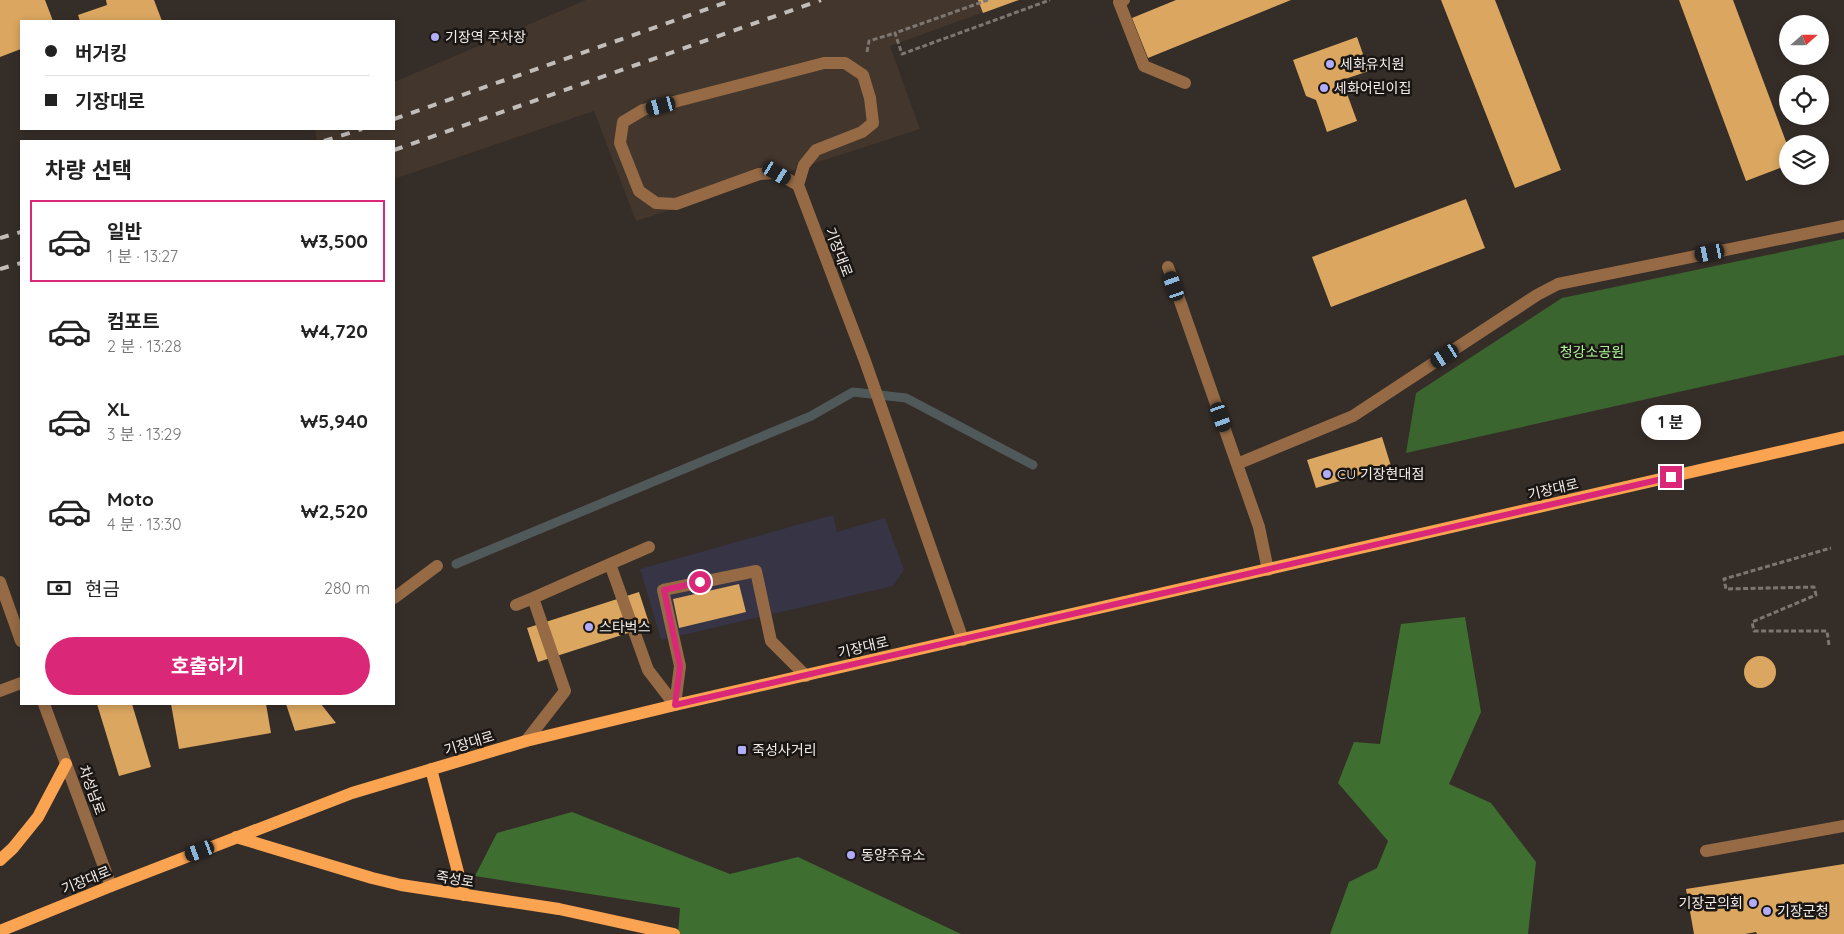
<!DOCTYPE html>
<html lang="ko">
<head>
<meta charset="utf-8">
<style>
	:root { --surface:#fff; --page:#f6f6f6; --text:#222; --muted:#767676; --line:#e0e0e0; --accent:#db2777 }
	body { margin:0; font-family:Quicksand,"Noto Sans KR",sans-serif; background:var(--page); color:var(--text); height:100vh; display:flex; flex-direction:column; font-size:19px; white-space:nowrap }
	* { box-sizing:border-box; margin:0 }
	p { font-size:16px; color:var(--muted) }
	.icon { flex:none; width:28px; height:28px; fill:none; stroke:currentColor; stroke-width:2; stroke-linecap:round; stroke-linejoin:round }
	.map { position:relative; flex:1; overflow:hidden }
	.side { position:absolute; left:20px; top:140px; width:375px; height:565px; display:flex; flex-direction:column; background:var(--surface); border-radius:0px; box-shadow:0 2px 8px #0003 }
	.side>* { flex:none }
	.top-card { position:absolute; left:20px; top:20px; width:375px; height:110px; border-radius:0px; box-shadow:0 2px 8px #0003; display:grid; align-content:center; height:110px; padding:0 25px; background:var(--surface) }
	.needle { width:32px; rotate:69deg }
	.controls { position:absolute; left:1779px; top:15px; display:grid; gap:10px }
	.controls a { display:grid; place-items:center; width:50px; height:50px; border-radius:50%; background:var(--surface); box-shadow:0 2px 8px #0003; font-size:25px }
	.end { position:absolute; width:22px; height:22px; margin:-11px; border:6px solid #db2777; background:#fff; box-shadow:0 0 0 2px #fff }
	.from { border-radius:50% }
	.bubble { position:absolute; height:35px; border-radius:18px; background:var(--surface); box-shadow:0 2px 8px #0003; font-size:16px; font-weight:700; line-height:35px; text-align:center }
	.car { position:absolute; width:15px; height:30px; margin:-15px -8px; border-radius:6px; box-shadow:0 0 4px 1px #0007; background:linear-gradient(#222 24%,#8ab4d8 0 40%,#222 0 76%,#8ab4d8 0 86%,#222 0) }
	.top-card b { display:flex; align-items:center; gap:18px; height:48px; font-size:19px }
	.top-card b+b { border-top:1px solid var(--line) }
	.top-card i { width:12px; height:12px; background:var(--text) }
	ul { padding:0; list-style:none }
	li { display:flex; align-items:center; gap:15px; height:82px; margin:0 10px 8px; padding:0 15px; border:2px solid transparent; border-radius:0px }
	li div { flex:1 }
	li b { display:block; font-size:19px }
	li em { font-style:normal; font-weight:700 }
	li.selected { border-color:var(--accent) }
	li>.icon { width:45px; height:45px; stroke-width:1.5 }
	h2 { padding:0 25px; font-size:22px; line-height:60px }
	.pay { display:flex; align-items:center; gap:12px; height:55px; padding:0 25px; font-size:19px }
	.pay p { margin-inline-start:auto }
	.action { display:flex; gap:10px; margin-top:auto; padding:10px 25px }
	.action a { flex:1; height:58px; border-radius:30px; background:var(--accent); color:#fff; font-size:20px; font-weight:700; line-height:58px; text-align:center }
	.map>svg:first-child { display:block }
</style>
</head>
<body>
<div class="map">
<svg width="1844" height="934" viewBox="0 0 1844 934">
	<rect width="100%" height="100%" fill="#352d28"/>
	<path fill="#363445" d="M 833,515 L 837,532 L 885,518 L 904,570 L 893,586 L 661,640 L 640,569 Z"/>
	<path fill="#43362c" d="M 586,0 L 1018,0 L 890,46 L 920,129 L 636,221 L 594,111 L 394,179 L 394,141 L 317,141 L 315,129 L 394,129 L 394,82 Z"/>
	<path fill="#3b652e" d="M 1844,239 L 1844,355 L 1406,453 L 1416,393 L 1562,298 Z"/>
	<path fill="#3e6f30" d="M 1465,617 L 1481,712 L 1449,784 L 1491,803 L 1536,862 L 1528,934 L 1330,934 L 1349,882 L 1377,868 L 1388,841 L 1338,783 L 1354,742 L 1380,744 L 1401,624 Z
		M 572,812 L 730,874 L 798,857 L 961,934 L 678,934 L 680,908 L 475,876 L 497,833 Z"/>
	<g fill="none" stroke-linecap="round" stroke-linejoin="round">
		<path stroke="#505959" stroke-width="9" d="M 456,564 L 811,416 L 853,392 L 906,398 L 1033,465"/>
	</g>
	<path fill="#daa660" d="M 0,0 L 45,0 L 53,21 L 21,21 L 21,49 L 0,57 Z
		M 106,0 L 154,0 L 162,21 L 80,21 L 78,15 L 107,5 Z
		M 978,0 L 1019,0 L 983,13 Z
		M 1176,0 L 1291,0 L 1148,58 L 1132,18 Z
		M 1441,0 L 1495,0 L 1561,170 L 1515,188 Z
		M 1679,0 L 1733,0 L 1788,147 L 1788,165 L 1746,181 Z
		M 1357,37 L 1369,71 L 1342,80 L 1357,121 L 1327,132 L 1316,100 L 1306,96 L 1293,60 Z
		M 1466,199 L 1485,248 L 1331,307 L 1312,257 Z
		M 1382,437 L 1391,466 L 1316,488 L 1307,460 Z
		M 739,584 L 746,612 L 679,628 L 673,599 Z
		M 639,592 L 650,626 L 538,662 L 527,628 Z
		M1744 672a16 16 0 1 1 32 0a16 16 0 1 1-32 0Z
		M 97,704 L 132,704 L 151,767 L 119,776 Z
		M 171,704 L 266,704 L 271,733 L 179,749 Z
		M 286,704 L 321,704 L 336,723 L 295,731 Z
		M 1844,864 L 1844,934 L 1757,934 L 1756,932 L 1745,934 L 1694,934 L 1686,889 Z"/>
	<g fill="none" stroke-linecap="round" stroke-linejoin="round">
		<path stroke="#7c7570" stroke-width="3" stroke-dasharray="5 2.5" stroke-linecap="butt" d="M 988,0 L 895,33 L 902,54 L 1050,0
			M 867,52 L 869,41 L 895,33
			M 1829,645 L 1827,631 L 1754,631 L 1752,622 L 1816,595 L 1814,587 L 1726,589 L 1724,579 L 1831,548"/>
		<path stroke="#956a45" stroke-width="12" d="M 1124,0 L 1119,2 L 1144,66 L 1185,83
			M 824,63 L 845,63 L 863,75 L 870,98 L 873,123 L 862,132 L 816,150 L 804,165 L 798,185 L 777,173 L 759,174 L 676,204 L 656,203 L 639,191 L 620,143 L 623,122 L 643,110 Z
			M 798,185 L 865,361 L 963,640
			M 1168,267 L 1259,527 L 1268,570
			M 1237,464 L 1353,416 L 1537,295 L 1558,284 L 1844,226
			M 610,564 L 649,547
			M 0,582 L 21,641
			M 394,598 L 437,566
			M 516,605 L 533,598
			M 0,691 L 21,683
			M 44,704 L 111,886
			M 675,705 L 680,666 L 663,590 L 756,571 L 771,641 L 806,676
			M 526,741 L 565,691 L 533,598 L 610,564 L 648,670 L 675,705
			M 1706,851 L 1844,826"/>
		<path stroke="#faa350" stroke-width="12" d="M 431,769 L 464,895
			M 236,837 L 372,878 L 401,885 L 559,909 L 674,934
			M 0,860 L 13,848 L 38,817 L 66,764
			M 0,931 L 111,886 L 352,793 L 526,741 L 675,705 L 1844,437"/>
		<path stroke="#c2bdb8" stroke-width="4" stroke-dasharray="9 9" stroke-linecap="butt" d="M 394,119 L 733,0
			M 324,141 L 362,129
			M 394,150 L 821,0
			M 0,238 L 21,232
			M 0,269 L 21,263"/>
	</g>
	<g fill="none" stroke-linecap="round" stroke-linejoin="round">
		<path stroke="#db2777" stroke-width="6" d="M 700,582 L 664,590 L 680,666 L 675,705 L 1671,477"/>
	</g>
	<g fill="#b1adfa" stroke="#1a1614" stroke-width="2">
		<circle cx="435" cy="37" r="5"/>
		<circle cx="1330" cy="64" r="5"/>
		<circle cx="1324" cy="88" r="5"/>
		<circle cx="1327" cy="474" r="5"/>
		<circle cx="589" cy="627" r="5"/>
		<rect x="737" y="745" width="10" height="10" rx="2.5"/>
		<circle cx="851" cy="855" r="5"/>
		<circle cx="1753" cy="903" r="5"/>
		<circle cx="1767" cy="911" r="5"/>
	</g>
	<g text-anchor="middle" stroke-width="5" stroke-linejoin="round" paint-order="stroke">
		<g font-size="14" fill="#f2ede9" stroke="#1a1614" text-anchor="start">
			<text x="445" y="42">기장역 주차장</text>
			<text x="1340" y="69">세화유치원</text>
			<text x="1334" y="93">세화어린이집</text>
			<text x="1337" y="479">CU 기장현대점</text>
			<text x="599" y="632">스타벅스</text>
			<text x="752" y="755">죽성사거리</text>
			<text x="861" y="860">동양주유소</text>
			<text x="1743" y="908" text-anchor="end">기장군의회</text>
			<text x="1777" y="916">기장군청</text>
		</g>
		<g font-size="14" fill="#f2ede9" stroke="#1a1614">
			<text transform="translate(839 252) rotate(69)" y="5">기장대로</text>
			<text transform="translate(1553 489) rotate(-13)" y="5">기장대로</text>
			<text transform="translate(863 647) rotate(-13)" y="5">기장대로</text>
			<text transform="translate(469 743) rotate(-17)" y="5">기장대로</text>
			<text transform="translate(92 790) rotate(70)" y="5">차성남로</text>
			<text transform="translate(455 879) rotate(9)" y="5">죽성로</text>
			<text transform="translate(86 880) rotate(-22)" y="5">기장대로</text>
		</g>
		<g font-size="14" fill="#aef39a" stroke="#1a1614">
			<text x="1592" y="357">청강소공원</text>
		</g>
	</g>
</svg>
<div class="controls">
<a><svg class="needle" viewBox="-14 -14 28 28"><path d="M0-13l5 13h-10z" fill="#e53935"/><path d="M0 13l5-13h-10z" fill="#767676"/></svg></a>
<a><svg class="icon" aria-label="locate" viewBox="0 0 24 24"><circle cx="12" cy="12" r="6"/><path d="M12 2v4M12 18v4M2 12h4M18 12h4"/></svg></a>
<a><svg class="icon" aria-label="layers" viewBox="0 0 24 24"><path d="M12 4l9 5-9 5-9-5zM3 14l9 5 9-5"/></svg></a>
</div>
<i class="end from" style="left:700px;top:582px"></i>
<i class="end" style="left:1671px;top:477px"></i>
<div class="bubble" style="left:1641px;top:405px;width:60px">1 분</div>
<i class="car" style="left:661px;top:106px;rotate:255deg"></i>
<i class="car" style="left:777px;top:173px;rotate:121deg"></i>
<i class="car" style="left:1710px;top:253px;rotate:259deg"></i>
<i class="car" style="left:1174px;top:286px;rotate:341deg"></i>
<i class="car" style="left:1445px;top:356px;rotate:237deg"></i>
<i class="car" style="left:1221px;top:417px;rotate:161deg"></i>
<i class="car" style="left:200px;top:851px;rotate:249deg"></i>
<div class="top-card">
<b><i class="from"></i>버거킹</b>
<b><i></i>기장대로</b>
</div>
<section class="side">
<h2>차량 선택</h2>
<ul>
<li class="selected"><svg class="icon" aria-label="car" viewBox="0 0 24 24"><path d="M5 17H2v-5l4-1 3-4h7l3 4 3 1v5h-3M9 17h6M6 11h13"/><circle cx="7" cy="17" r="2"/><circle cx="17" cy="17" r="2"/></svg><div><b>일반</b><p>1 분 · 13:27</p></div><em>₩3,500</em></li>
<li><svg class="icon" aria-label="car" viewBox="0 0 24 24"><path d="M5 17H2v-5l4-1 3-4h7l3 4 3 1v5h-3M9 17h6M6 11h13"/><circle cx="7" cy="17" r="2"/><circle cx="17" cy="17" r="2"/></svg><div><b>컴포트</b><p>2 분 · 13:28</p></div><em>₩4,720</em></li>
<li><svg class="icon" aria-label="car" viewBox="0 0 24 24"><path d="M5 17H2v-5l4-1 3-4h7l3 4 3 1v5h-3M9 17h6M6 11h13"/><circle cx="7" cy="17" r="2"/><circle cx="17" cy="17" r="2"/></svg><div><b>XL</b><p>3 분 · 13:29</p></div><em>₩5,940</em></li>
<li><svg class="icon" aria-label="car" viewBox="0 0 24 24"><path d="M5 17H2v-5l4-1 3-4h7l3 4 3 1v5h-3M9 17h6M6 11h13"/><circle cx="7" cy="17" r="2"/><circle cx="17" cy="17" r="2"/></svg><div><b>Moto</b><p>4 분 · 13:30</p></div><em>₩2,520</em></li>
</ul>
<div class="pay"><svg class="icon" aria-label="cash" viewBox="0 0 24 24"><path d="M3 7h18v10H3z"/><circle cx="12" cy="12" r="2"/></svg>현금<p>280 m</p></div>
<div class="action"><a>호출하기</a></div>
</section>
</div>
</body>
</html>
